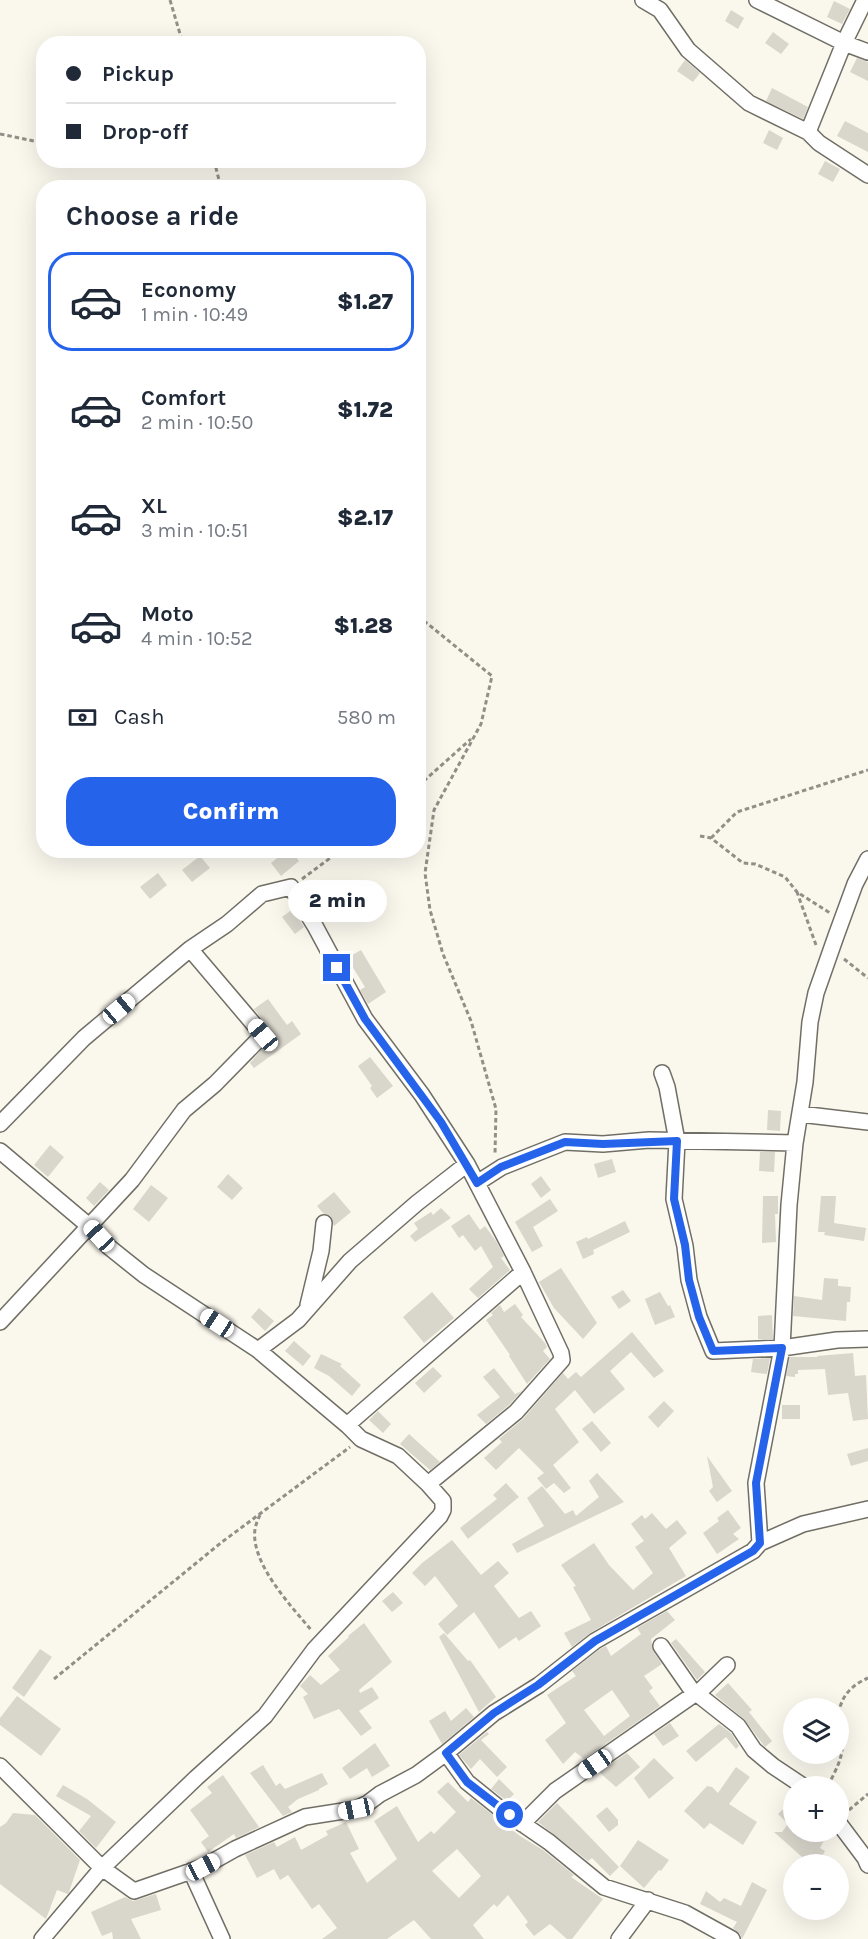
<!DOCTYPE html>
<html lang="en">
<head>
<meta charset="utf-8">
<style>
	:root { --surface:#fff; --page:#f6f6f7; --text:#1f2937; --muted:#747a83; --line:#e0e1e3; --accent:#2563eb }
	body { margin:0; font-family:Karla,sans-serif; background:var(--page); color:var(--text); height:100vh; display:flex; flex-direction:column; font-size:22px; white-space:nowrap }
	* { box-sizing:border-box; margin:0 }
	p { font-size:20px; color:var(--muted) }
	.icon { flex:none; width:33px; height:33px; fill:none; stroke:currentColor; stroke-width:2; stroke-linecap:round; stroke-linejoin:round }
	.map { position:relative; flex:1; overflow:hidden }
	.panel { position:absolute; left:36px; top:180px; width:390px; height:678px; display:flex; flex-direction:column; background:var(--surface); border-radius:24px; box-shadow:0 6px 24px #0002 }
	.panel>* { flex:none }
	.top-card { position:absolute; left:36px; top:36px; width:390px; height:132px; border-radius:24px; box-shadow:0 6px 24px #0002; display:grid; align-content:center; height:132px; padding:0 30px; background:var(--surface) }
	.controls { position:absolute; left:783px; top:1698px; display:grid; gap:12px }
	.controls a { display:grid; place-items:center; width:66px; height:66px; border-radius:50%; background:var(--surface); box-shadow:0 6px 24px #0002; font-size:30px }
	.end { position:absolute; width:27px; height:27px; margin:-14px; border:8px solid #2563eb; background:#fff; box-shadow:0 0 0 3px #fff }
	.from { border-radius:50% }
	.bubble { position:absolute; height:42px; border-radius:21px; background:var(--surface); box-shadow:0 6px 24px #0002; font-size:20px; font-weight:800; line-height:42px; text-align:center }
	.car { position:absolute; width:18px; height:36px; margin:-18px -9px; border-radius:8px; box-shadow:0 0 4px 2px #0007; background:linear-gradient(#fff 24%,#345 0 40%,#fff 0 76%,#345 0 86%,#fff 0) }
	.top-card b { display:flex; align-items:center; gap:21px; height:57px; font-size:22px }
	.top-card b+b { border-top:2px solid var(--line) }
	.top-card i { width:15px; height:15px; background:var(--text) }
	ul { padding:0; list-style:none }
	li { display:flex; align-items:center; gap:18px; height:99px; margin:0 12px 9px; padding:0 18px; border:3px solid transparent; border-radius:24px }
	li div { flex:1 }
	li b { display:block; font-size:22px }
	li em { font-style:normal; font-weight:800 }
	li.active { border-color:var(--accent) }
	li>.icon { width:54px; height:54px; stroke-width:1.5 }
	h2 { padding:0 30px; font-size:27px; line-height:72px }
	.pay { display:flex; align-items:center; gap:15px; height:66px; padding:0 30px; font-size:22px }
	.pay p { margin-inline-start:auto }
	.button { display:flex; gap:12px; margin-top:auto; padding:12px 30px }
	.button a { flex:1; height:69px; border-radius:24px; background:var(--accent); color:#fff; font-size:24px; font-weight:800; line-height:69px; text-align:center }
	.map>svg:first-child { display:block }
</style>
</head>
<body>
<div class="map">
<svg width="868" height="1939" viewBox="0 0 868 1939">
	<rect width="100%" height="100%" fill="#faf7ed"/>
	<path fill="#d9d6cc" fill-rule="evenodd" d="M 834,1 L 850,9 L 842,24 L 827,17 Z
		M 731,10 L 744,18 L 738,29 L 725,21 Z
		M 773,32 L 789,44 L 781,54 L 765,43 Z
		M 857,58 L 868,62 L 868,81 L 850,72 Z
		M 685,60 L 700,73 L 693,82 L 677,71 Z
		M 772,88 L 808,107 L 803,119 L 766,101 Z
		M 845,121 L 868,133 L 868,152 L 837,136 Z
		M 769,130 L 783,138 L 777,150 L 763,143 Z
		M 825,161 L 840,169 L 833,182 L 818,174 Z
		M 287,850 L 290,850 L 299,861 L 281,876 L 271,863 Z
		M 200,856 L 210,868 L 192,882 L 182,870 Z
		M 158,873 L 167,885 L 150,899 L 140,887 Z
		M 320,890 L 329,905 L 318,912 L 308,897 Z
		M 293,909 L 304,927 L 295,934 L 282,917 Z
		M 361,950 L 386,992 L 368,1004 L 360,990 L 365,987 L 347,958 Z
		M 268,999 L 287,1025 L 292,1021 L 301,1034 L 254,1068 L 250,1063 L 272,1037 L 270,1029 L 254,1009 Z
		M 370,1057 L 393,1086 L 377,1098 L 370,1088 L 372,1086 L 358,1066 Z
		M 768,1110 L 781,1111 L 780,1131 L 767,1130 Z
		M 50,1145 L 64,1157 L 48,1177 L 34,1165 Z
		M 760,1152 L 775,1152 L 774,1172 L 759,1171 Z
		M 612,1159 L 616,1172 L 598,1178 L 594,1164 Z
		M 228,1174 L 243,1188 L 232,1200 L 217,1187 Z
		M 541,1176 L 551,1190 L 541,1198 L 531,1184 Z
		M 100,1182 L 109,1190 L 94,1206 L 86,1198 Z
		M 151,1185 L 168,1198 L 149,1222 L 133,1209 Z
		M 334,1192 L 351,1212 L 334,1226 L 330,1216 L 323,1213 L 317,1206 Z
		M 763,1196 L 778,1196 L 778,1214 L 775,1214 L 776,1242 L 762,1243 Z
		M 821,1196 L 836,1196 L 834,1223 L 866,1228 L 864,1241 L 824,1235 L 825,1232 L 818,1232 Z
		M 550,1199 L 558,1211 L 533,1227 L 543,1246 L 532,1252 L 515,1222 Z
		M 441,1208 L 451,1218 L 415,1242 L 410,1236 L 418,1229 L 414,1223 L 431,1212 L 433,1215 Z
		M 469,1214 L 480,1230 L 485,1226 L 496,1241 L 504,1256 L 501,1258 L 510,1270 L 478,1298 L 469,1289 L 493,1267 L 481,1246 L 475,1251 L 463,1235 L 459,1238 L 451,1226 Z
		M 625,1221 L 630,1232 L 593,1250 L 594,1254 L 583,1259 L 576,1242 L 587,1237 L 588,1239 Z
		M 561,1268 L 597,1323 L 583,1339 L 554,1308 L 539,1282 Z
		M 824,1278 L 838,1279 L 838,1286 L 851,1287 L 850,1302 L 847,1302 L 846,1321 L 793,1316 L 794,1296 L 822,1300 Z
		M 623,1290 L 631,1301 L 619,1309 L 611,1297 Z
		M 432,1292 L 454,1318 L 424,1343 L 403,1317 Z
		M 660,1292 L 668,1306 L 670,1305 L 675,1317 L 655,1325 L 645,1299 Z
		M 515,1304 L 523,1315 L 521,1317 L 545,1343 L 547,1347 L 543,1351 L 550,1359 L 527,1384 L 509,1356 L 510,1355 L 486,1320 L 493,1315 L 491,1313 L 500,1305 L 504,1312 Z
		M 259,1308 L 274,1321 L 265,1331 L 251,1317 Z
		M 772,1315 L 773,1339 L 758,1339 L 758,1316 Z
		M 632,1332 L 664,1371 L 654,1378 L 631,1352 L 610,1371 L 625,1389 L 594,1414 L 575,1390 L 555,1409 L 579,1442 L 553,1465 L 571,1488 L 564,1493 L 554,1483 L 546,1489 L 537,1478 L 544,1473 L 519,1448 L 496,1470 L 484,1458 L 502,1442 L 499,1439 L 523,1419 L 563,1373 L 568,1379 L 576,1372 L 581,1377 Z
		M 294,1341 L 311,1356 L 303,1366 L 285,1351 Z
		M 853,1353 L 855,1376 L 866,1375 L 868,1419 L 853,1421 L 848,1393 L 828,1395 L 825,1369 L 798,1370 L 798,1374 L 795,1374 L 795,1377 L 786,1376 L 790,1357 L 818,1357 L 817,1356 Z
		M 321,1354 L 342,1364 L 340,1366 L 361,1385 L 352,1396 L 329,1376 L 314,1368 Z
		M 770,1358 L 767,1374 L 751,1372 L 753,1359 Z
		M 433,1367 L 442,1376 L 424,1393 L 415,1383 Z
		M 494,1368 L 515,1394 L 522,1391 L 509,1405 L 486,1424 L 477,1415 L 500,1397 L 483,1377 Z
		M 664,1401 L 674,1411 L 658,1428 L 648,1417 Z
		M 782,1405 L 800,1405 L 800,1419 L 782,1419 Z
		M 378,1411 L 391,1424 L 383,1433 L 369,1420 Z
		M 592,1421 L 611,1443 L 601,1452 L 582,1429 Z
		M 409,1434 L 440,1462 L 430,1470 L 400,1444 Z
		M 868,1448 L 868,1461 L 851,1466 L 847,1454 Z
		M 707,1456 L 732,1491 L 717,1502 L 709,1491 L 713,1487 Z
		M 597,1473 L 624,1502 L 517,1553 L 512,1544 L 544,1526 L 527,1498 L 542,1486 L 565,1514 L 573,1510 L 576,1516 L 599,1497 L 589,1481 Z
		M 506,1483 L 519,1497 L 468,1539 L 460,1528 L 497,1499 L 493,1495 Z
		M 728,1510 L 741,1528 L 733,1534 L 739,1539 L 717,1554 L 703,1533 L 719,1521 L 717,1518 Z
		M 652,1513 L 666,1529 L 677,1520 L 687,1533 L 669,1548 L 686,1576 L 590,1633 L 572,1647 L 564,1633 L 591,1620 L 573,1587 L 576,1586 L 561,1565 L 594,1543 L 609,1565 L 633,1590 L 653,1573 L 635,1547 L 644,1541 L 631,1524 L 642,1515 L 645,1519 Z
		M 452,1540 L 481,1575 L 498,1561 L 509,1573 L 494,1586 L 519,1618 L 531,1611 L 541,1626 L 519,1641 L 516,1637 L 499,1649 L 474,1612 L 447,1635 L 438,1624 L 458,1606 L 435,1576 L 425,1586 L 412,1573 L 422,1563 Z
		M 393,1592 L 403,1603 L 392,1612 L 382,1601 Z
		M 667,1611 L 675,1620 L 651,1639 L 653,1651 L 662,1664 L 644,1676 L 653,1688 L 649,1691 L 660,1706 L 584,1759 L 575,1752 L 563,1764 L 545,1740 L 566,1723 L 547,1695 L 576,1676 L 572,1671 L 600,1649 L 606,1646 L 611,1656 L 641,1634 L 637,1628 ZM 612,1690 L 630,1716 L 604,1736 L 584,1710 Z
		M 364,1623 L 392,1662 L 359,1690 L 360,1693 L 372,1687 L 379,1698 L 359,1711 L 372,1728 L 361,1736 L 339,1709 L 314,1719 L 303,1697 L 308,1694 L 300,1686 L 310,1675 L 321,1685 L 340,1670 L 328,1656 L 349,1637 L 348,1636 Z
		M 444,1633 L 468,1661 L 470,1660 L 496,1697 L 479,1712 L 439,1637 Z
		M 676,1639 L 705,1672 L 697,1680 L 671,1643 Z
		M 40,1649 L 52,1657 L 24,1697 L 12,1688 Z
		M 728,1683 L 752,1710 L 749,1712 L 772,1741 L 765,1747 L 744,1719 L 715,1695 Z
		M 17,1696 L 61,1729 L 41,1756 L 0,1725 L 0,1718 Z
		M 466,1708 L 474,1717 L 442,1744 L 429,1721 L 445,1711 L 451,1721 Z
		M 670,1723 L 679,1736 L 663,1746 L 654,1734 Z
		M 719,1724 L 731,1733 L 739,1746 L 736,1749 L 726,1737 L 696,1762 L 686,1751 Z
		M 487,1732 L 489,1734 L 481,1740 L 507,1767 L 497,1777 L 480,1759 L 471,1769 L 459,1755 Z
		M 375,1743 L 390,1766 L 372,1777 L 367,1768 L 350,1779 L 342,1768 Z
		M 627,1753 L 640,1767 L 616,1787 L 599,1772 Z
		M 654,1758 L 674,1778 L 649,1799 L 634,1778 Z
		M 263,1765 L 276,1786 L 280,1783 L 285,1789 L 322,1773 L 328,1784 L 319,1789 L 319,1790 L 298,1799 L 288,1807 L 292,1812 L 283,1816 L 250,1773 Z
		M 736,1767 L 750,1777 L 729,1804 L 757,1822 L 743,1845 L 710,1823 L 704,1829 L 684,1811 L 707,1786 L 712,1787 L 718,1793 Z
		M 223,1775 L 259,1827 L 236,1838 L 234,1834 L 208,1852 L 201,1842 L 209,1836 L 190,1810 L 212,1793 L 207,1787 Z
		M 499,1779 L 514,1794 L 507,1801 L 491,1789 Z
		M 448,1782 L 468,1802 L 471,1798 L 520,1836 L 543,1850 L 574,1875 L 571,1877 L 603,1899 L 572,1939 L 567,1939 L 550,1924 L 534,1936 L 525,1925 L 528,1922 L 508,1895 L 497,1907 L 494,1904 L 473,1925 L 484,1939 L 431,1939 L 414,1920 L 387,1939 L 322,1939 L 337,1928 L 319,1904 L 312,1909 L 288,1875 L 280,1880 L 274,1869 L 257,1878 L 245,1855 L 274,1842 L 277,1847 L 295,1837 L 301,1850 L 328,1835 L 326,1831 L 346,1822 L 359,1849 L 350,1853 L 367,1883 L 397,1859 L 374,1821 L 397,1806 L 418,1842 L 431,1831 L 434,1834 L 456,1812 L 437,1792 ZM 457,1849 L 481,1876 L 459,1898 L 432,1871 Z
		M 63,1785 L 87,1799 L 116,1822 L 96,1848 L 79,1831 L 91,1816 L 56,1796 Z
		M 794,1799 L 794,1832 L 829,1832 L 820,1848 L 825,1851 L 818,1864 L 810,1864 L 774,1832 L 782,1832 L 788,1824 L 778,1814 Z
		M 557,1803 L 619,1867 L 610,1876 L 592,1858 L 588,1861 L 538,1822 Z
		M 607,1807 L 618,1820 L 618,1825 L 609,1832 L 596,1816 Z
		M 13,1813 L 35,1815 L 80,1860 L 69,1892 L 68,1894 L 57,1890 L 46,1919 L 0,1884 L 0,1827 L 6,1823 Z
		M 638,1840 L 669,1860 L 661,1871 L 659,1870 L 644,1888 L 620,1866 Z
		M 752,1882 L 767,1890 L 742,1939 L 740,1934 L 733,1928 L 737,1922 L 700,1904 L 706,1891 L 720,1902 L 724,1898 L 741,1906 Z
		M 156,1894 L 161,1910 L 131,1919 L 141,1939 L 113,1939 L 112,1932 L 102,1936 L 91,1912 L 125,1897 L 133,1901 Z"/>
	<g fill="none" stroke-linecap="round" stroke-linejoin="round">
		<g stroke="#716f65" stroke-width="18">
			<path id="street" d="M 643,0 L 660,10 L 688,50 L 749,103 L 808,132 L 819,143 L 868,175
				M 757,0 L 844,43 L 868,52
				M 808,132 L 844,43 L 865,0
				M 662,1073 L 667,1087 L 677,1141 L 674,1199 L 685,1246 L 689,1280 L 699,1317 L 713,1351 L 782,1348 L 837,1340 L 868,1339
				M 800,1114 L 868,1122
				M 0,1124 L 84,1038 L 190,949 L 227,924 L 262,894 L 291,887 L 315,926 L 365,1019 L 422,1095 L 467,1164 L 523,1272 L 561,1353 L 562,1360 L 516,1412 L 428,1484
				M 0,1151 L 89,1226 L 109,1247 L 144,1275 L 258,1350 L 347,1425 L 361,1439 L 398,1456 L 428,1484 L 443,1501 L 443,1510 L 440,1516 L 314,1650 L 265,1716 L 196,1778 L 102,1868 L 134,1891 L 203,1867 L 235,1849 L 305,1817 L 356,1809 L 368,1803 L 380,1794 L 416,1775 L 446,1753 L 494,1713 L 539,1685 L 595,1641 L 753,1551 L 760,1543 L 756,1483 L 782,1348 L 789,1205 L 795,1143 L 805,1082 L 810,1022 L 816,993 L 836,936 L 855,884 L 868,859
				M 477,1183 L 502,1167 L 565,1142 L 603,1144 L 649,1140 L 795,1143
				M 308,1305 L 321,1251 L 324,1223
				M 0,1322 L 132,1180 L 184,1110 L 215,1084 L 263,1035 L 190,949
				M 258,1350 L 298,1320 L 350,1261 L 417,1203 L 467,1164
				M 347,1425 L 523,1272
				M 760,1543 L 803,1524 L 868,1509
				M 661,1646 L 691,1689 L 738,1726 L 754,1750 L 773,1766 L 803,1786
				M 446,1753 L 467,1782 L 498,1807 L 549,1842 L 604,1887 L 685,1913 L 732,1939
				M 0,1766 L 102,1868 L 42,1939
				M 838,1822 L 865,1858 L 868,1865
				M 522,1824 L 555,1791 L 693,1695 L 697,1694 L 727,1665
				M 191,1871 L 222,1939
				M 619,1939 L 648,1900"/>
		</g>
		<path stroke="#918f88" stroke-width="3" stroke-dasharray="4.5 3" stroke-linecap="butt" d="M 170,0 L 183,44
			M 0,134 L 44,143
			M 214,160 L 221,188
			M 418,616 L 492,676 L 481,724 L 434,810 L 425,873 L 430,910 L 443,954 L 471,1021 L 496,1109 L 495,1154
			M 418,786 L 471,739
			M 700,836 L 711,838 L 743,863 L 755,864 L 785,877 L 797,892
			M 711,838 L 737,812 L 868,770
			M 302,879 L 341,850
			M 816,945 L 797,892 L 830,913
			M 844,959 L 868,978
			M 260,1515 C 258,1519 256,1524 255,1529 C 250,1563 292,1607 312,1631
			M 54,1679 L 222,1542 L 350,1447
			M 828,1786 C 833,1775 840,1764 842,1751 C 843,1742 840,1732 839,1722 C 837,1701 849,1686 868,1678
			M 849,1810 L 868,1794"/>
		<use href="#street" stroke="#fff" stroke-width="15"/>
	</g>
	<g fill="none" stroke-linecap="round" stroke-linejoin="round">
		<path stroke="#2563eb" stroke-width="8" d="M 337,968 L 365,1019 L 441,1122 L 477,1183 L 501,1167 L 565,1142 L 603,1144 L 677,1141 L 674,1199 L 685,1245 L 689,1280 L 699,1317 L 713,1351 L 782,1348 L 756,1483 L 760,1543 L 753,1551 L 595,1641 L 538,1685 L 494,1713 L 446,1753 L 467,1782 L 510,1815"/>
	</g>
</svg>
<div class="controls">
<a><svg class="icon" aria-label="layers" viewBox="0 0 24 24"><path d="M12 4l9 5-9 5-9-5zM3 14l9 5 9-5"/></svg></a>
<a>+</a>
<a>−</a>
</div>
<i class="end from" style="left:510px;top:1815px"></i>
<i class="end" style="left:337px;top:968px"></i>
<div class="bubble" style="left:288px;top:880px;width:99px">2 min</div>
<i class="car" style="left:119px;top:1009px;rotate:50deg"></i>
<i class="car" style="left:263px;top:1035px;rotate:320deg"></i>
<i class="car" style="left:99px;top:1236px;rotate:317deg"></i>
<i class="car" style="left:217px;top:1323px;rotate:303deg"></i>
<i class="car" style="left:595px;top:1764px;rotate:235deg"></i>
<i class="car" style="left:356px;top:1809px;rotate:258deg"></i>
<i class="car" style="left:203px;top:1867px;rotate:62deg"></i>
<div class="top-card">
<b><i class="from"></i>Pickup</b>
<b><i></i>Drop-off</b>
</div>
<section class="panel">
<h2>Choose a ride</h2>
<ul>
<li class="active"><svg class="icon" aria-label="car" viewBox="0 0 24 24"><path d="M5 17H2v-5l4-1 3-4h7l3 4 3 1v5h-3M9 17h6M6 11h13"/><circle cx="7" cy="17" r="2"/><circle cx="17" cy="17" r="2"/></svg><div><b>Economy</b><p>1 min · 10:49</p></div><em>$1.27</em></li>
<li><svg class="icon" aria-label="car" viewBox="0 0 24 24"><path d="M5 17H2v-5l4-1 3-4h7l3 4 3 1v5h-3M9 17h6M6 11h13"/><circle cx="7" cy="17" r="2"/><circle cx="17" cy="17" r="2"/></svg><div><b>Comfort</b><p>2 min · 10:50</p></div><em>$1.72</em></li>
<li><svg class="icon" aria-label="car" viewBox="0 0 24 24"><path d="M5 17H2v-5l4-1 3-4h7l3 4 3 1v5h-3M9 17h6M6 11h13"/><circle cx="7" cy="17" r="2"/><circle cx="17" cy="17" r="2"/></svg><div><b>XL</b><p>3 min · 10:51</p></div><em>$2.17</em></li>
<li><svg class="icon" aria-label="car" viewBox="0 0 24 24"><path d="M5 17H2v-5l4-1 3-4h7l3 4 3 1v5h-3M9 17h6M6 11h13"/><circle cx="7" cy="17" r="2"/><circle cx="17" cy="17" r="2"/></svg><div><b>Moto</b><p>4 min · 10:52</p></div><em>$1.28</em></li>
</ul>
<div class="pay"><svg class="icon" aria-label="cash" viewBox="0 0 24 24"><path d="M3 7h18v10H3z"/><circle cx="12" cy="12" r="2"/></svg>Cash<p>580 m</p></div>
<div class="button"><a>Confirm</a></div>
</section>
</div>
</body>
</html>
